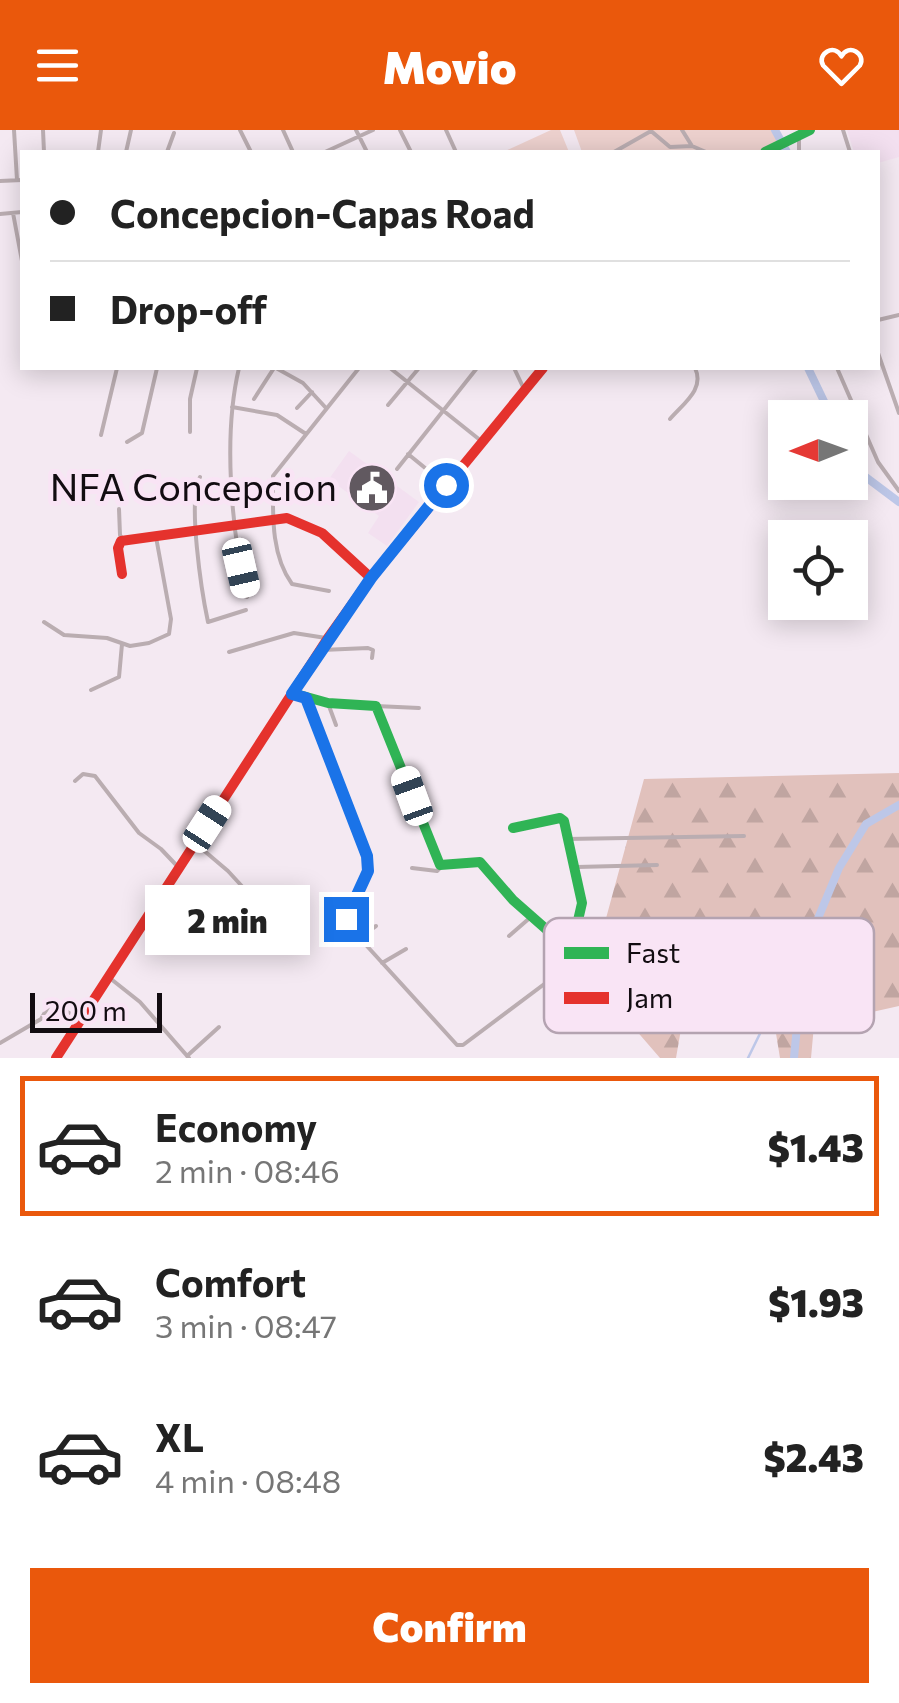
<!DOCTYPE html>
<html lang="en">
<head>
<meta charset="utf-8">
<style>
	:root { --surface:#fff; --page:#f6f6f6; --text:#222; --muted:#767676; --line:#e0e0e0; --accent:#ea580c }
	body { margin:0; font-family:Commissioner,sans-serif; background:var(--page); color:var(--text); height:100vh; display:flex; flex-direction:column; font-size:38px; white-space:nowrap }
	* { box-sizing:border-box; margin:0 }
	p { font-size:32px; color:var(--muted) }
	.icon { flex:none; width:55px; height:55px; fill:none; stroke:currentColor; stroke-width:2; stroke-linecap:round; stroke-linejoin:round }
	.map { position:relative; height:928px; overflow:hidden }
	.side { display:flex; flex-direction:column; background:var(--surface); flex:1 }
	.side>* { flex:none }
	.hud { position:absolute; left:20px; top:20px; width:860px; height:220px; border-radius:0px; box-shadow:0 5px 25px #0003; display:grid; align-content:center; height:220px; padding:0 30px; background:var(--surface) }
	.needle { width:65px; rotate:269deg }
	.controls { position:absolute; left:768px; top:270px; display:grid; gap:20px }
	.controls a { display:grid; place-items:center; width:100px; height:100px; border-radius:0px; background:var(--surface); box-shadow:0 5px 25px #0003; font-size:50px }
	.scale { position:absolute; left:30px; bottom:25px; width:132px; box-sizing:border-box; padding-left:10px; border:5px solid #120c11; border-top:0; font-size:28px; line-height:35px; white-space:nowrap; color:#120c11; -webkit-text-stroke:8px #f9e4f5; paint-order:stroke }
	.end { position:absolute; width:45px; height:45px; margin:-22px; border:12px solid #1a73e8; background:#fff; box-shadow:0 0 0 5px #fff }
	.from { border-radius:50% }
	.bubble { position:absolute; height:70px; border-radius:0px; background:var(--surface); box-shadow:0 5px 25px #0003; font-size:32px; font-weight:800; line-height:70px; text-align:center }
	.car { position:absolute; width:30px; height:60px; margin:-30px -15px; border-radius:12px; box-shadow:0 0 8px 2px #0007; background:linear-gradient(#fff 24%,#345 0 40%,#fff 0 76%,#345 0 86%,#fff 0) }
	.hud b { display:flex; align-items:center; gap:35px; height:95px; font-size:38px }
	.hud b+b { border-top:2px solid var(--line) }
	.hud i { width:25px; height:25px; background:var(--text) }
	ul { padding:18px 0 0; list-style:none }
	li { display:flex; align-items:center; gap:30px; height:140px; margin:0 20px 15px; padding:0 10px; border:5px solid transparent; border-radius:0px }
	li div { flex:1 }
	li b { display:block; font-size:38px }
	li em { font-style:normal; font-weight:800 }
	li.active { border-color:var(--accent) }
	li>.icon { width:90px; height:90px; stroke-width:1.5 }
	.button { display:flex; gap:20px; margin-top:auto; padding:20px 30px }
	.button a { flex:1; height:115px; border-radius:0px; background:var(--accent); color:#fff; font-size:40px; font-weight:800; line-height:115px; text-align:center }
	header { display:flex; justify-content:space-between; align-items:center; height:130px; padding:0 30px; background:var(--accent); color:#fff; font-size:45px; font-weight:800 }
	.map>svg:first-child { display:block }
</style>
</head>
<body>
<header><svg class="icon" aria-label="menu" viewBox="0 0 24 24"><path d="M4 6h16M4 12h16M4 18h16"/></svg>Movio<svg class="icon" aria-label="heart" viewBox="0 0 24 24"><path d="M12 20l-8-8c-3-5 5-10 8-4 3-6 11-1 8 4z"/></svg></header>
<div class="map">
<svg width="899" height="928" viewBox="0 0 899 928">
	<defs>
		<pattern id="forest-firs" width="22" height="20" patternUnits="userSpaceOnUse" patternTransform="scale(2.5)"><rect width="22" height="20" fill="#e1c1bc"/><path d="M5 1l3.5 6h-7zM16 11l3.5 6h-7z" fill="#c0a5a1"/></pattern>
	</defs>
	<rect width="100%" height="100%" fill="#f4e9f2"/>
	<path fill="#f3e0f0" d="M 847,0 L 899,0 L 899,27 L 878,33 L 878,22 L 854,22 Z
		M 349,321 L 419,372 L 387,416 L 368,403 L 379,386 L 329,349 Z"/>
	<path fill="#edd1ce" d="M 551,0 L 560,0 L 569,22 L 503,22 Z
		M 574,0 L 775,0 L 778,22 L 603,22 L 601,20 L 582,22 Z"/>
	<path fill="url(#forest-firs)" d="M 899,643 L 899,876 L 814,895 L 811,928 L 780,928 L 773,885 L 778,820 L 697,807 L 676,928 L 660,928 L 590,847 L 644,649 Z"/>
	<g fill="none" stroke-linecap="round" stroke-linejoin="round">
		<path stroke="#bdc7e8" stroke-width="2.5" d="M 748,928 L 772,879 L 781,842 L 804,822"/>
		<path stroke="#bdc7e8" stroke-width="8" d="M 775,0 L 787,22
			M 808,238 L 832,288
			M 850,321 L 863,345 L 899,372
			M 794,928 L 804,822 L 839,738 L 866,694 L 899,675"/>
		<path stroke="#baadb1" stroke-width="4" d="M 14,0 L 17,50
			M 43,0 L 44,22
			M 240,0 L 251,22
			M 283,0 L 293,22
			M 356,0 L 367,22
			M 400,0 L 411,22
			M 446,0 L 456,22
			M 682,0 L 692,16
			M 843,0 L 850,22
			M 799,9 L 799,22
			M 98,22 L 101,0
			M 126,22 L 131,0
			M 167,22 L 174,3
			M 325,22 L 373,0
			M 614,22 L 651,1 L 670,17 L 692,16 L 706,22
			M 0,51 L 22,50
			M 13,83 L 22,131
			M 0,84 L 22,82
			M 878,190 L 899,185
			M 878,223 L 899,283
			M 239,238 C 223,305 231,399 247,467
			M 276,238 L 303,253 L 326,278
			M 390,238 L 480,310
			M 514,238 L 524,259
			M 837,238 L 878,332 L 899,361
			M 254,269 L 274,238
			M 388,275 L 419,238
			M 232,277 L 277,285 L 306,304
			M 297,278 L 312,262
			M 670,289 C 684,273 705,259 695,238
			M 190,302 L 190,269 L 197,238
			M 101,305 L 117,238
			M 127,312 L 142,303 L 157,238
			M 408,324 L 446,355
			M 397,339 L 477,238
			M 200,347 C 187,369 202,464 208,492 L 246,480
			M 119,379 L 120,405 L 124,411
			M 329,461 L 292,454 C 270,424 273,381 273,346 L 359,238
			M 44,492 L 64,505 L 107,508 L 130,516 L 149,513 L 169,504 L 171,489 L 156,407
			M 322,520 L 368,518 L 373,520 L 372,528
			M 229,522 L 294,503 L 326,508
			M 91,560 L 119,547 L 122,514
			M 307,568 L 367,726 L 368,741 L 346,793 L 457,915 L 463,915 L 563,840 L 571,821
			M 329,576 L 336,595
			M 376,576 L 419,578
			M 75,651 L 83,644 L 95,646 L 139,703 L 161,719 L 179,738
			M 567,709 L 744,706
			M 195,713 L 228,741 L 250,765
			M 577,737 L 657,735
			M 412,738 L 437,741 L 441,737
			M 509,806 L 532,786
			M 359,808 L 376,796
			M 382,833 L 406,819
			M 111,849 L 140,872 L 189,928
			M 0,913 L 41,889 L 51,872 L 79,889
			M 187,926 L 219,897"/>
		<path stroke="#30b455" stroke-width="10" d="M 765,22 L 810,0
			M 292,563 L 328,573 L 376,576 L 440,735 L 480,732 L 513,770 L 571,821 L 582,773 L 564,691 L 560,688 L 513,698"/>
		<path stroke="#e5322d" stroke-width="10" d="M 122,444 L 118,418 L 121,411 L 287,388 L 322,403 L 371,448
			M 56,928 L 328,508 L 371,448 L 543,238"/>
	</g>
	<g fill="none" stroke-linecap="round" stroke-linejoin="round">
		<path stroke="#1a73e8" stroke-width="12" d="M 346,789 L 368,741 L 367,726 L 306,568 L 292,564 L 371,448 L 446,355"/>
	</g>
	<defs>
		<g id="civic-disc" transform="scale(2.5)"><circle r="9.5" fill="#615960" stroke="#f9e4f5"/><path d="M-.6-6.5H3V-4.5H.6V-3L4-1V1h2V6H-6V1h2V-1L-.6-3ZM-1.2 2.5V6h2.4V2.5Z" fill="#fff"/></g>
	</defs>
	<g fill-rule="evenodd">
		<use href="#civic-disc" x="372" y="358"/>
	</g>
	<g text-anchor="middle" stroke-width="10" stroke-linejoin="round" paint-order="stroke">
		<g font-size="38" fill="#120c11" stroke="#f9e4f5" text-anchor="end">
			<text x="337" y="371">NFA Concepcion</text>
		</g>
	</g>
	<rect x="544" y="788" width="330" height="115" rx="15" fill="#f9e4f5" stroke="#b4a3b1" stroke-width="2.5"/>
	<rect x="564" y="817" width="45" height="12" fill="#30b455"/>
	<rect x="564" y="862" width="45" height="12" fill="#e5322d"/>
	<g font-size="28" fill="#120c11">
		<text x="626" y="833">Fast</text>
		<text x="626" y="878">Jam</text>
	</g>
</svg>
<div class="controls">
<a><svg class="needle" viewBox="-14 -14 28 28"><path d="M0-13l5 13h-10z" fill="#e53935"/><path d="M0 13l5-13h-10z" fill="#767676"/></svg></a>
<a><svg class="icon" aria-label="locate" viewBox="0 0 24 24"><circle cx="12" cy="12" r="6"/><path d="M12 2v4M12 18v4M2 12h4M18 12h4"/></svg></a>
</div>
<div class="scale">200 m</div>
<i class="end from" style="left:446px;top:355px"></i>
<i class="end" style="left:346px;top:789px"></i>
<div class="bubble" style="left:145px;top:755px;width:165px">2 min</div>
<i class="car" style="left:241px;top:438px;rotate:167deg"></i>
<i class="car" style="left:412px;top:666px;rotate:340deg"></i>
<i class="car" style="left:207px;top:694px;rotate:33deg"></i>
<div class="hud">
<b><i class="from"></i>Concepcion-Capas Road</b>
<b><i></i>Drop-off</b>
</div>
</div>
<section class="side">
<ul>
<li class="active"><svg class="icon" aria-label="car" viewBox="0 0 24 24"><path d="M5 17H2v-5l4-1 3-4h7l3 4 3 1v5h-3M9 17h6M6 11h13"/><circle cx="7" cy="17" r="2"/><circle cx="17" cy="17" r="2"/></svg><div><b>Economy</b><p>2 min · 08:46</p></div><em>$1.43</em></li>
<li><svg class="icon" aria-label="car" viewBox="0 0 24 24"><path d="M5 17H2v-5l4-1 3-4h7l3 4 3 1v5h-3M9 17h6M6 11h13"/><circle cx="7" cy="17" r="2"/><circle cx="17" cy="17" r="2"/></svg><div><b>Comfort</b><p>3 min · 08:47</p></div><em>$1.93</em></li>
<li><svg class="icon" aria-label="car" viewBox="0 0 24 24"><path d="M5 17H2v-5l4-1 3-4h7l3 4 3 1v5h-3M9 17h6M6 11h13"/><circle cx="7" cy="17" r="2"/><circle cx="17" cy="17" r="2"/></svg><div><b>XL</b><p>4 min · 08:48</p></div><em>$2.43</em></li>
</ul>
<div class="button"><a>Confirm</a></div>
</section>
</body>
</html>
